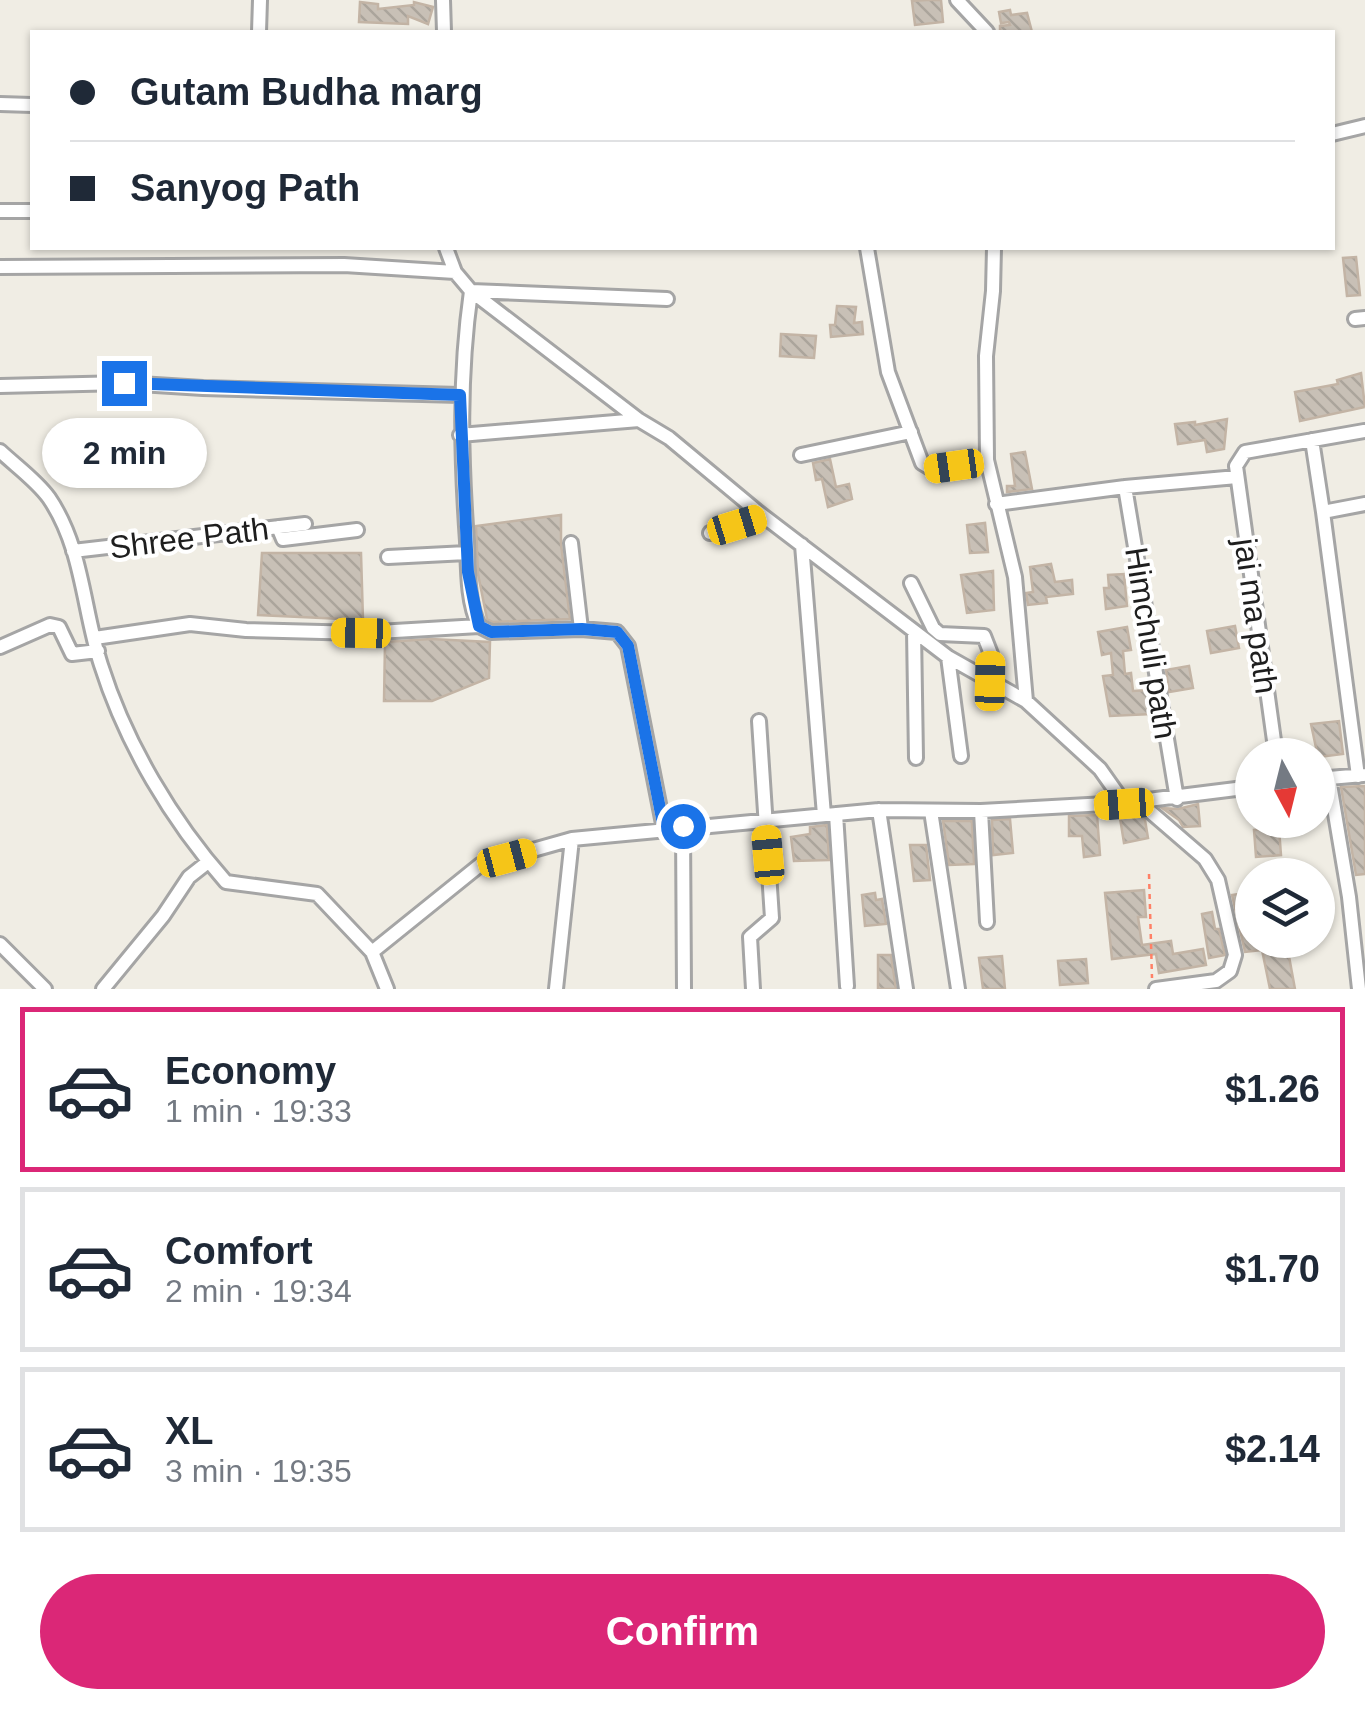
<!DOCTYPE html>
<html lang="en">
<head>
<meta charset="utf-8">
<style>
	:root { --surface:#fff; --page:#f6f6f7; --text:#1f2937; --muted:#747a83; --line:#e0e1e3; --accent:#db2777 }
	body { margin:0; font-family:Arial,sans-serif; background:var(--page); color:var(--text); height:100vh; display:flex; flex-direction:column; font-size:38px; white-space:nowrap }
	* { box-sizing:border-box; margin:0 }
	p { font-size:32px; color:var(--muted) }
	.icon { flex:none; width:55px; height:55px; fill:none; stroke:currentColor; stroke-width:2; stroke-linecap:round; stroke-linejoin:round }
	.map { position:relative; height:989px; overflow:hidden }
	.sheet { display:flex; flex-direction:column; background:var(--surface); flex:1 }
	.sheet>* { flex:none }
	.hud { position:absolute; left:30px; top:30px; width:1305px; height:220px; border-radius:0px; box-shadow:0 2px 8px #0004; display:grid; align-content:center; height:220px; padding:0 40px; background:var(--surface) }
	.needle { width:65px; rotate:173deg }
	.controls { position:absolute; left:1235px; top:738px; display:grid; gap:20px }
	.controls a { display:grid; place-items:center; width:100px; height:100px; border-radius:50%; background:var(--surface); box-shadow:0 2px 8px #0004; font-size:50px }
	.end { position:absolute; width:45px; height:45px; margin:-22px; border:12px solid #1a73e8; background:#fff; box-shadow:0 0 0 5px #fff }
	.from { border-radius:50% }
	.bubble { position:absolute; height:70px; border-radius:35px; background:var(--surface); box-shadow:0 2px 8px #0004; font-size:32px; font-weight:600; line-height:70px; text-align:center }
	.car { position:absolute; width:30px; height:60px; margin:-30px -15px; border-radius:12px; box-shadow:0 0 8px 2px #0007; background:linear-gradient(#f5c518 24%,#345 0 40%,#f5c518 0 76%,#345 0 86%,#f5c518 0) }
	.hud b { display:flex; align-items:center; gap:35px; height:95px; font-size:38px }
	.hud b+b { border-top:2px solid var(--line) }
	.hud i { width:25px; height:25px; background:var(--text) }
	ul { padding:18px 0 0; list-style:none }
	li { display:flex; align-items:center; gap:30px; height:165px; margin:0 20px 15px; padding:0 20px; border:5px solid var(--line); border-radius:0px }
	li div { flex:1 }
	li b { display:block; font-size:38px }
	li em { font-style:normal; font-weight:600 }
	li.on { border-color:var(--accent) }
	li>.icon { width:90px; height:90px; stroke-width:1.5 }
	.button { display:flex; gap:20px; margin-top:auto; padding:20px 40px }
	.button a { flex:1; height:115px; border-radius:60px; background:var(--accent); color:#fff; font-size:40px; font-weight:600; line-height:115px; text-align:center }
	.map>svg:first-child { display:block }
</style>
</head>
<body>
<div class="map">
<svg width="1365" height="989" viewBox="0 0 1365 989">
	<defs>
		<pattern id="building-back-hatch" width="6" height="6" patternUnits="userSpaceOnUse" patternTransform="scale(2.5)"><rect width="6" height="6" fill="#c8c0b6"/><path d="M-1 5l2 2M0 0l6 6M5-1l2 2" fill="none" stroke="#aba59c"/></pattern>
	</defs>
	<rect width="100%" height="100%" fill="#f0ede4"/>
	<path fill="url(#building-back-hatch)" stroke="#c3b4a5" stroke-width="2.5" d="M 926,0 L 941,0 L 943,22 L 915,25 L 912,1 Z
		M 360,2 L 378,4 L 378,9 L 414,5 L 414,2 L 433,7 L 428,24 L 408,16 L 408,24 L 359,22 Z
		M 1010,10 L 1011,15 L 1027,13 L 1032,32 L 1000,32 L 1000,26 L 1010,25 L 1009,22 L 1001,23 L 999,12 Z
		M 1356,257 L 1360,295 L 1347,296 L 1343,258 Z
		M 837,306 L 856,307 L 854,323 L 862,322 L 863,334 L 831,337 L 830,325 L 835,325 Z
		M 781,334 L 816,336 L 814,358 L 780,356 Z
		M 1361,373 L 1365,407 L 1300,421 L 1295,392 L 1338,384 L 1337,380 Z
		M 1227,419 L 1224,449 L 1207,452 L 1205,440 L 1178,444 L 1175,424 L 1195,422 L 1195,425 Z
		M 1025,452 L 1032,489 L 1007,492 L 1007,486 L 1015,486 L 1011,454 Z
		M 830,459 L 836,487 L 849,484 L 852,499 L 828,507 L 822,479 L 816,480 L 813,463 Z
		M 561,515 L 561,544 L 570,619 L 493,622 L 487,619 L 478,574 L 476,526 Z
		M 985,523 L 988,552 L 970,553 L 967,525 Z
		M 262,553 L 361,553 L 363,620 L 258,615 Z
		M 1051,564 L 1055,582 L 1072,580 L 1073,594 L 1046,597 L 1047,603 L 1028,605 L 1026,593 L 1033,592 L 1030,567 Z
		M 993,571 L 994,610 L 967,613 L 961,575 Z
		M 1124,574 L 1127,606 L 1106,609 L 1104,588 L 1109,588 L 1108,575 Z
		M 1235,626 L 1239,648 L 1211,653 L 1207,631 Z
		M 1127,627 L 1131,650 L 1123,651 L 1125,674 L 1131,673 L 1133,691 L 1149,690 L 1151,714 L 1110,716 L 1103,676 L 1113,675 L 1111,653 L 1102,655 L 1098,632 Z
		M 431,639 L 490,642 L 489,678 L 432,701 L 384,701 L 385,642 Z
		M 1189,666 L 1193,688 L 1169,692 L 1166,670 Z
		M 1339,721 L 1343,754 L 1318,757 L 1311,724 Z
		M 1365,786 L 1365,874 L 1356,875 L 1341,787 Z
		M 1198,804 L 1200,826 L 1183,827 L 1179,820 L 1162,808 L 1178,809 Z
		M 1097,815 L 1100,855 L 1084,857 L 1082,836 L 1069,836 L 1069,816 Z
		M 1139,815 L 1145,820 L 1148,838 L 1124,843 L 1120,818 Z
		M 1010,819 L 1013,853 L 993,855 L 992,820 Z
		M 943,821 L 972,821 L 974,864 L 949,865 Z
		M 827,825 L 829,860 L 794,861 L 791,837 L 810,834 L 810,827 Z
		M 1279,828 L 1281,855 L 1256,857 L 1254,830 Z
		M 910,845 L 926,845 L 930,880 L 914,881 Z
		M 1144,890 L 1146,917 L 1138,917 L 1142,945 L 1171,941 L 1173,954 L 1203,949 L 1206,965 L 1159,973 L 1156,954 L 1112,959 L 1105,893 Z
		M 1252,892 L 1252,940 L 1286,940 L 1295,989 L 1270,989 L 1262,950 L 1245,952 L 1232,895 Z
		M 875,893 L 876,900 L 882,899 L 886,924 L 865,926 L 862,895 Z
		M 1212,912 L 1215,929 L 1219,929 L 1225,955 L 1209,958 L 1202,914 Z
		M 878,955 L 891,955 L 896,989 L 878,989 Z
		M 1002,956 L 1005,989 L 983,989 L 979,958 Z
		M 1086,959 L 1088,983 L 1060,985 L 1058,961 Z"/>
	<g fill="none" stroke-linecap="round" stroke-linejoin="round">
		<g stroke="#a5a5a5" stroke-width="18">
			<path id="minor" d="M 443,0 L 444,32
				M 957,0 L 987,32
				M 259,32 L 260,0
				M 0,104 L 32,105
				M 1332,134 L 1365,126
				M 0,211 L 32,211
				M 446,248 L 455,272 L 471,291 C 459,376 461,457 467,541 C 468,568 467,602 479,626 L 491,632 L 581,629 L 617,632 L 628,646 L 664,829
				M 867,248 L 888,372 L 922,463 L 932,469 L 987,460
				M 994,248 L 993,291 L 986,356 L 987,460 L 1015,577 L 1026,701 L 1100,769 L 1124,803
				M 0,267 L 344,265 L 455,272
				M 471,291 L 639,420 L 669,438 L 758,512 L 948,657 L 1026,701
				M 471,291 L 667,299
				M 1355,319 L 1365,318
				M 0,386 L 124,383 L 203,388 L 460,395
				M 460,435 L 639,420
				M 1312,440 L 1323,512
				M 0,451 C 16,466 37,481 49,498 C 83,548 83,610 101,665 C 126,744 172,821 226,882 L 317,894 L 372,952 L 480,865 L 572,839 L 879,810 L 981,811 L 1124,803 L 1252,787
				M 801,455 L 911,432
				M 1125,487 L 1177,799
				M 996,504 L 1125,487 L 1237,477
				M 278,527 L 283,539 L 357,530
				M 710,533 L 764,517
				M 571,543 L 581,629
				M 802,545 L 824,815
				M 73,551 L 305,524
				M 388,557 L 467,553
				M 911,583 L 933,628 L 940,634 L 984,636 L 991,654 L 990,681
				M 914,631 L 916,758
				M 95,638 L 190,624 L 246,630 L 361,633 L 479,626
				M 0,647 L 50,625 L 59,627 L 72,654 L 98,651
				M 948,657 L 961,756
				M 1276,755 L 1236,466 L 1245,452 L 1364,431
				M 1358,776 L 1323,512 L 1365,504
				M 1329,778 L 1349,897 L 1359,989
				M 1318,779 L 1363,775
				M 1139,802 L 1205,859 L 1218,880 L 1235,955 L 1230,971 L 1216,981 L 1156,989
				M 879,810 L 906,989
				M 931,811 L 958,989
				M 981,811 L 987,922
				M 836,814 L 847,986
				M 683,827 L 684,989
				M 0,944 L 45,989
				M 372,952 L 387,989
				M 103,989 L 163,916 L 189,877 L 208,862
				M 556,989 L 572,839
				M 753,989 L 750,937 L 772,918 L 759,721"/>
		</g>
		<path stroke="#ff8066" stroke-width="2.5" stroke-dasharray="5 5" stroke-linecap="butt" d="M 1149,874 L 1152,978"/>
		<use href="#minor" stroke="#fff" stroke-width="12"/>
	</g>
	<g fill="none" stroke-linecap="round" stroke-linejoin="round">
		<path stroke="#1a73e8" stroke-width="12" d="M 124,383 L 460,395 L 468,572 L 479,626 L 491,632 L 582,629 L 617,632 L 628,646 L 664,829 L 683,826"/>
	</g>
	<g text-anchor="middle" stroke-width="8" stroke-linejoin="round" paint-order="stroke">
		<g font-size="32" fill="#1e1e1e" stroke="#fff">
			<text transform="translate(189 538) rotate(-7)" y="11">Shree Path</text>
			<text transform="translate(1256 616) rotate(82)" y="11">jai ma path</text>
			<text transform="translate(1151 643) rotate(81)" y="11">Himchuli path</text>
		</g>
	</g>
</svg>
<div class="controls">
<a><svg class="needle" viewBox="-14 -14 28 28"><path d="M0-13l5 13h-10z" fill="#e53935"/><path d="M0 13l5-13h-10z" fill="#747a83"/></svg></a>
<a><svg class="icon" aria-label="layers" viewBox="0 0 24 24"><path d="M12 4l9 5-9 5-9-5zM3 14l9 5 9-5"/></svg></a>
</div>
<i class="end from" style="left:683px;top:826px"></i>
<i class="end" style="left:124px;top:383px"></i>
<div class="bubble" style="left:42px;top:418px;width:165px">2 min</div>
<i class="car" style="left:954px;top:466px;rotate:262deg"></i>
<i class="car" style="left:737px;top:525px;rotate:73deg"></i>
<i class="car" style="left:361px;top:633px;rotate:271deg"></i>
<i class="car" style="left:990px;top:681px;rotate:1deg"></i>
<i class="car" style="left:1124px;top:804px;rotate:266deg"></i>
<i class="car" style="left:768px;top:855px;rotate:355deg"></i>
<i class="car" style="left:507px;top:858px;rotate:75deg"></i>
<div class="hud">
<b><i class="from"></i>Gutam Budha marg</b>
<b><i></i>Sanyog Path</b>
</div>
</div>
<section class="sheet">
<ul>
<li class="on"><svg class="icon" aria-label="car" viewBox="0 0 24 24"><path d="M5 17H2v-5l4-1 3-4h7l3 4 3 1v5h-3M9 17h6M6 11h13"/><circle cx="7" cy="17" r="2"/><circle cx="17" cy="17" r="2"/></svg><div><b>Economy</b><p>1 min · 19:33</p></div><em>$1.26</em></li>
<li><svg class="icon" aria-label="car" viewBox="0 0 24 24"><path d="M5 17H2v-5l4-1 3-4h7l3 4 3 1v5h-3M9 17h6M6 11h13"/><circle cx="7" cy="17" r="2"/><circle cx="17" cy="17" r="2"/></svg><div><b>Comfort</b><p>2 min · 19:34</p></div><em>$1.70</em></li>
<li><svg class="icon" aria-label="car" viewBox="0 0 24 24"><path d="M5 17H2v-5l4-1 3-4h7l3 4 3 1v5h-3M9 17h6M6 11h13"/><circle cx="7" cy="17" r="2"/><circle cx="17" cy="17" r="2"/></svg><div><b>XL</b><p>3 min · 19:35</p></div><em>$2.14</em></li>
</ul>
<div class="button"><a>Confirm</a></div>
</section>
</body>
</html>
